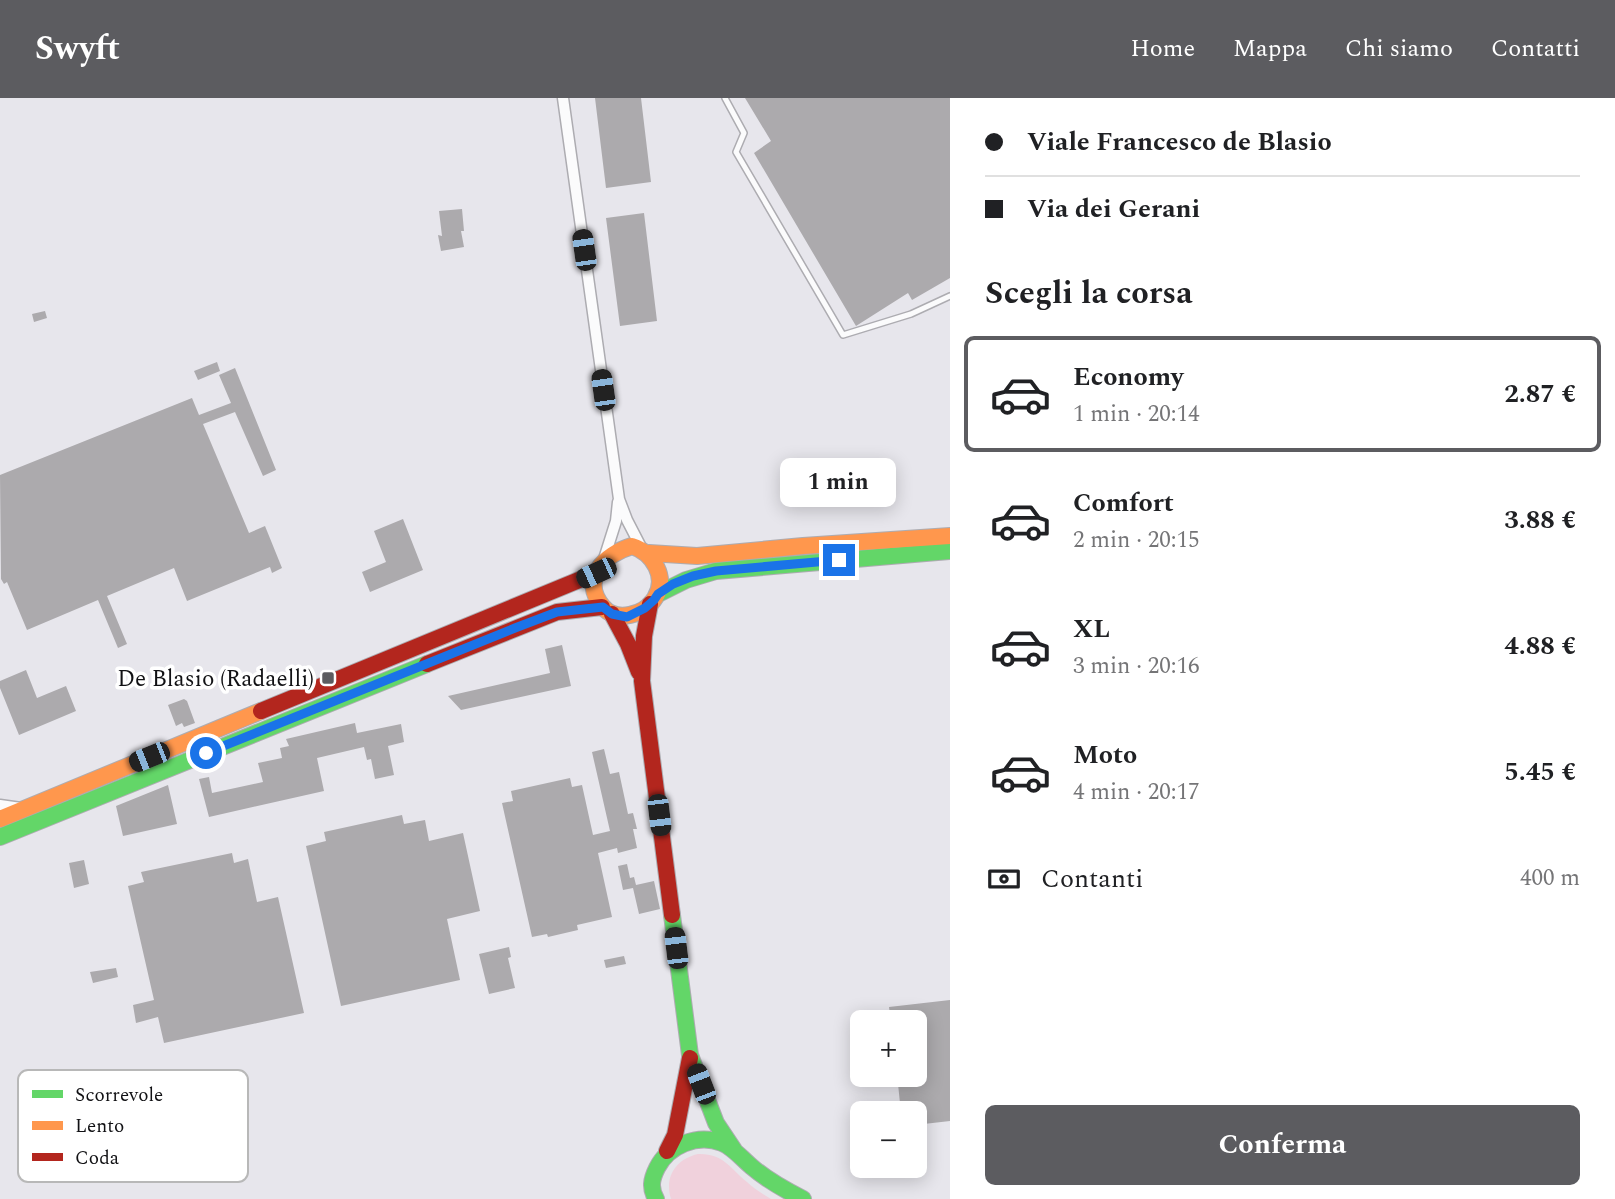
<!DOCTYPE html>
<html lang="it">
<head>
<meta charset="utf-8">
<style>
	:root { --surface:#fff; --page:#f2f2f2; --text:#202124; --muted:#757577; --line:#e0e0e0; --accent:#5c5c60 }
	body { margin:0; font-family:Spectral,serif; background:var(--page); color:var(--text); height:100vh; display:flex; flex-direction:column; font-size:26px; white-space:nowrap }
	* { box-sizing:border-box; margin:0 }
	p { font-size:23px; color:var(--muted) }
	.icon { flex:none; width:38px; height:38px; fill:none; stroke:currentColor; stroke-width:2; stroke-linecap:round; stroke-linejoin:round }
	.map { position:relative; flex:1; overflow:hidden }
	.sheet { display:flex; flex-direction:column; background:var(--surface); width:665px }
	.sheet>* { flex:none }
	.hud { display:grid; align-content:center; height:154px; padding:0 35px; background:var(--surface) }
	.buttons { position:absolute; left:850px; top:912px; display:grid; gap:14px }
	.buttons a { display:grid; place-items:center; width:77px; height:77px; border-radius:10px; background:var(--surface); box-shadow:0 4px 18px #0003; font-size:35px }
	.end { position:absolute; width:32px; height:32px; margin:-16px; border:9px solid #1a73e8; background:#fff; box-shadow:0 0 0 4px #fff }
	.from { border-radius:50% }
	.bubble { position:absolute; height:49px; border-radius:10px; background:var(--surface); box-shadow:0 4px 18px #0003; font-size:23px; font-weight:700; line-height:49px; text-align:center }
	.car { position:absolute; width:21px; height:42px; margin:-21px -10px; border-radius:9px; box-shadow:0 0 5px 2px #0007; background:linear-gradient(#222 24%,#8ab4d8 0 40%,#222 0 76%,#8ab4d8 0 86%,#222 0) }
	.hud b { display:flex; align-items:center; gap:24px; height:66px; font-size:26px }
	.hud b+b { border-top:2px solid var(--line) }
	.hud i { width:18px; height:18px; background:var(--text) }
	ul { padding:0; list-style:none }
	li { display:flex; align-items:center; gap:21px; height:116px; margin:0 14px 10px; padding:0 21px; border:4px solid transparent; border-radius:10px }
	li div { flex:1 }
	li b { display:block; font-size:26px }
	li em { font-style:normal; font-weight:700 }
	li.selected { border-color:var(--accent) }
	li>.icon { width:63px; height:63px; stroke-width:1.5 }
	h2 { padding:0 35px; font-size:32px; line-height:84px }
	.pay { display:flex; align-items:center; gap:18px; height:77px; padding:0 35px; font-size:26px }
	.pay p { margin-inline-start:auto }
	.primary-button { display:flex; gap:14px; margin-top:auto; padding:14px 35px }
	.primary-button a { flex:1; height:80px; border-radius:10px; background:var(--accent); color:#fff; font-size:28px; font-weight:700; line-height:80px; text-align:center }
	header { display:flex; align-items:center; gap:42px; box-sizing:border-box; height:98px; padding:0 35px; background:var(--accent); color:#fff }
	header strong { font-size:33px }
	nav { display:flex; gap:38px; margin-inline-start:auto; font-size:24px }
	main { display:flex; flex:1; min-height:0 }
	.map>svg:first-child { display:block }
</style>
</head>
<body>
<header>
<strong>Swyft</strong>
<nav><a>Home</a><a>Mappa</a><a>Chi siamo</a><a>Contatti</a></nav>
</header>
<main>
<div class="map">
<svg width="950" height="1101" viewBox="0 0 950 1101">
	<rect width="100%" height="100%" fill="#e7e6ec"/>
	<path fill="#f0d1dc" d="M 698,1056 C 723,1055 730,1070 747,1084 C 754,1091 763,1096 771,1101 L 671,1101 C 664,1079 676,1061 698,1056 Z"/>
	<path fill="#acaaad" d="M 595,0 L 641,0 L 651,84 L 606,90 Z
		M 745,0 L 950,0 L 950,180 L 912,202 L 908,195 L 856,228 L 754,55 L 771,43 Z
		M 462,111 L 464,133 L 461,133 L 464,149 L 441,153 L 438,137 L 442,138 L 439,113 Z
		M 644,115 L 657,223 L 620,228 L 606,120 Z
		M 45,213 L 47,220 L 34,224 L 32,216 Z
		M 217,264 L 220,273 L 198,282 L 194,273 Z
		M 235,270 L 276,372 L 263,378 L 235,314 L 203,326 L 249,435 L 265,428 L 282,470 L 272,475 L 270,469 L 187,503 L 174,470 L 107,498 L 127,546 L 118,550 L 98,502 L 27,532 L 7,484 L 4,486 L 1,481 L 0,377 L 192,300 L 199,317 L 231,305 L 219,277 Z
		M 403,421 L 423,472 L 370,494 L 362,474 L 386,464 L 374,433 Z
		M 562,547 L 571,588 L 461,612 L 448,598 L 550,575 L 545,551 Z
		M 26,572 L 37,600 L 66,588 L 76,613 L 19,637 L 0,590 L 0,583 Z
		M 184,601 L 187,603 L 195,625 L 184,629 L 182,625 L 176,628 L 168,607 Z
		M 355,625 L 357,635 L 401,626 L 404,644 L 388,648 L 394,677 L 375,681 L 371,661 L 367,662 L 364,649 L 317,660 L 324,693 L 209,719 L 199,681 L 209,679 L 212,695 L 263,684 L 258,665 L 282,660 L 280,650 L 289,648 L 286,641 Z
		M 604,651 L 610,676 L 619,674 L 628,716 L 633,715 L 637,731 L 633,731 L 637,750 L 618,755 L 617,750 L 598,755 L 612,819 L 577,827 L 578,832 L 548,839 L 547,836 L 532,839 L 502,705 L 513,703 L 511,693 L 570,680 L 572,689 L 582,687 L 593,737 L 610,733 L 592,654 Z
		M 168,687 L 177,726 L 123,738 L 116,708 Z
		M 402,717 L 404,726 L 425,722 L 429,743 L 463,735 L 480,813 L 447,821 L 460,882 L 341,908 L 306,748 L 326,743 L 324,734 Z
		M 232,755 L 234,765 L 248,761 L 257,804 L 278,799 L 304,915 L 164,945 L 158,919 L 136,925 L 133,907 L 154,902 L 128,788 L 144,784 L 141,774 Z
		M 84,762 L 89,786 L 74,790 L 69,765 Z
		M 627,766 L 630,780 L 634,779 L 636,787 L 654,783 L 660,811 L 639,816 L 633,790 L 623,792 L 618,768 Z
		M 509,849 L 511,859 L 508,860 L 515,890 L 489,896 L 479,856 Z
		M 624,858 L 626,866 L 606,870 L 604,862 Z
		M 116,870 L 118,879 L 93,885 L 90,874 Z
		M 950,902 L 950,1023 L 915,1027 L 915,1015 L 901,1015 L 897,976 L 915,976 L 915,924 L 891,924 L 889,909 Z"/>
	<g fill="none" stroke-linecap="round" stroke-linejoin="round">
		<g stroke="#adacb1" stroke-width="8">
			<path id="lane" d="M 725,0 L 744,35 L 736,54 L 843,237 L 911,216 L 950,198"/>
		</g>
		<g stroke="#adacb1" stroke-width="13">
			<path id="street" d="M 563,0 L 619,401 L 627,422 L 642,451
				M 604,461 L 616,423 L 618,404
				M 0,707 L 21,710"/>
		</g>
		<g stroke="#adacb1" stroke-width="18">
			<path id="fast" d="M 658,496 L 686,482 L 716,473 L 950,453
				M 0,739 L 427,566
				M 672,817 L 690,957 L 716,1025 L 734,1052
				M 656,1101 C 650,1090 651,1082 657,1070 C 668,1048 697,1035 722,1045 C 734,1050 742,1061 752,1069 C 767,1082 785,1092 803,1101"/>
		</g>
		<g stroke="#adacb1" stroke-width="18">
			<path id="slow" d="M 632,448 C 653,455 668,479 655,500 C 645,517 616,525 603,509 C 579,481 605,456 632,448 Z
				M 649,455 L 697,458 L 803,448 L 950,438
				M 0,721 L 261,613"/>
		</g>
		<g stroke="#adacb1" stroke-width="18">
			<path id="jam" d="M 650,506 L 644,538 L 642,583 L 672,817
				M 612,516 L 628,546 L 639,574
				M 427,566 L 557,514 L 602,509
				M 261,613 L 596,475
				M 667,1053 L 675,1037 L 690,960"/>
		</g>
		<use href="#lane" stroke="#fbfbfc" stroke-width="5"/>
		<use href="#street" stroke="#fbfbfc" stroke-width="10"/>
		<use href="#fast" stroke="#63d668" stroke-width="16"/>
		<use href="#slow" stroke="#ff974d" stroke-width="16"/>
		<use href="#jam" stroke="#b3261e" stroke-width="16"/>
	</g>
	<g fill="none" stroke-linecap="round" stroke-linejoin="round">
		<path stroke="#1a73e8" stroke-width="9" d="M 206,655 L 515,530 L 557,514 L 603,509 L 612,516 L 627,519 L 645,510 L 654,502 L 658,496 L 673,486 L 693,478 L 716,473 L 839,462"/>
	</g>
	<rect fill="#5c5c60" stroke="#fff" stroke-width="2.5" x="321" y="573" width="14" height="14" rx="3.5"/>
	<g text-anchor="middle" stroke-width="7" stroke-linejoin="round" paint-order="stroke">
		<g font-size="23" fill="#111114" stroke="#fff" text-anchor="end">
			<text x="314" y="588">De Blasio (Radaelli)</text>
		</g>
	</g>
	<rect x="18" y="972" width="230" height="112" rx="10" fill="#fff" stroke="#b8b8b8" stroke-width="2"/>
	<rect x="32" y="992" width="31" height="8" fill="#63d668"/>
	<rect x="32" y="1023" width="31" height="9" fill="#ff974d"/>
	<rect x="32" y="1055" width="31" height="8" fill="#b3261e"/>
	<g font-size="19" fill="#111114">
		<text x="75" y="1003">Scorrevole</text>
		<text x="75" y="1034">Lento</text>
		<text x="75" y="1066">Coda</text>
	</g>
</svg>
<div class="buttons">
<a>+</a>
<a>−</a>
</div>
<i class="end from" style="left:206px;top:655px"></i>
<i class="end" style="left:839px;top:462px"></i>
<div class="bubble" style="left:780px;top:360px;width:116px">1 min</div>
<i class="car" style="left:584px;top:152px;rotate:352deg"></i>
<i class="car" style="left:603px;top:292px;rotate:352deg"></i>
<i class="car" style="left:596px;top:475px;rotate:245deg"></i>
<i class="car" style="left:149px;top:659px;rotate:248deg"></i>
<i class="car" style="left:659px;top:717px;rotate:173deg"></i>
<i class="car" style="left:676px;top:850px;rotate:353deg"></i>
<i class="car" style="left:701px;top:986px;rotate:339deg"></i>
</div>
<section class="sheet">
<div class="hud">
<b><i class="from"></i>Viale Francesco de Blasio</b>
<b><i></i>Via dei Gerani</b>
</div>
<h2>Scegli la corsa</h2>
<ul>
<li class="selected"><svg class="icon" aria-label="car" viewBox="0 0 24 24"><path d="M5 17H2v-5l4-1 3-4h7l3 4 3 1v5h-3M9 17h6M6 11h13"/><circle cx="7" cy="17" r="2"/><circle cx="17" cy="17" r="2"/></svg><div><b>Economy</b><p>1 min · 20:14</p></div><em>2.87 €</em></li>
<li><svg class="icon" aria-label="car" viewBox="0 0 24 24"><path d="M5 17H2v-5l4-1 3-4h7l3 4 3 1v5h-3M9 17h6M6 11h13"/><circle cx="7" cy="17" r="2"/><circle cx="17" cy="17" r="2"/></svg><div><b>Comfort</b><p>2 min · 20:15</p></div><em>3.88 €</em></li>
<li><svg class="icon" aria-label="car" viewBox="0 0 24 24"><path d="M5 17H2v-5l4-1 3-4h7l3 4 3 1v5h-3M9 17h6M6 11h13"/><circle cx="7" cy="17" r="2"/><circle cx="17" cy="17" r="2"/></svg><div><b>XL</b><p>3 min · 20:16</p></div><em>4.88 €</em></li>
<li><svg class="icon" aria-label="car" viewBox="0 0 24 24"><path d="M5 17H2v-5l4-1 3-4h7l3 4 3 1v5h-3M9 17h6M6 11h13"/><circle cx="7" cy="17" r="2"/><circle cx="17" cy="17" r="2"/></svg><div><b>Moto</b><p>4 min · 20:17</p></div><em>5.45 €</em></li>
</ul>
<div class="pay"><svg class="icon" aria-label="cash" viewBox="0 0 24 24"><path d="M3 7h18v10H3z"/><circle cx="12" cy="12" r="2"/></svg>Contanti<p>400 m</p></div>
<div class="primary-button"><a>Conferma</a></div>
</section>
</main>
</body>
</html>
